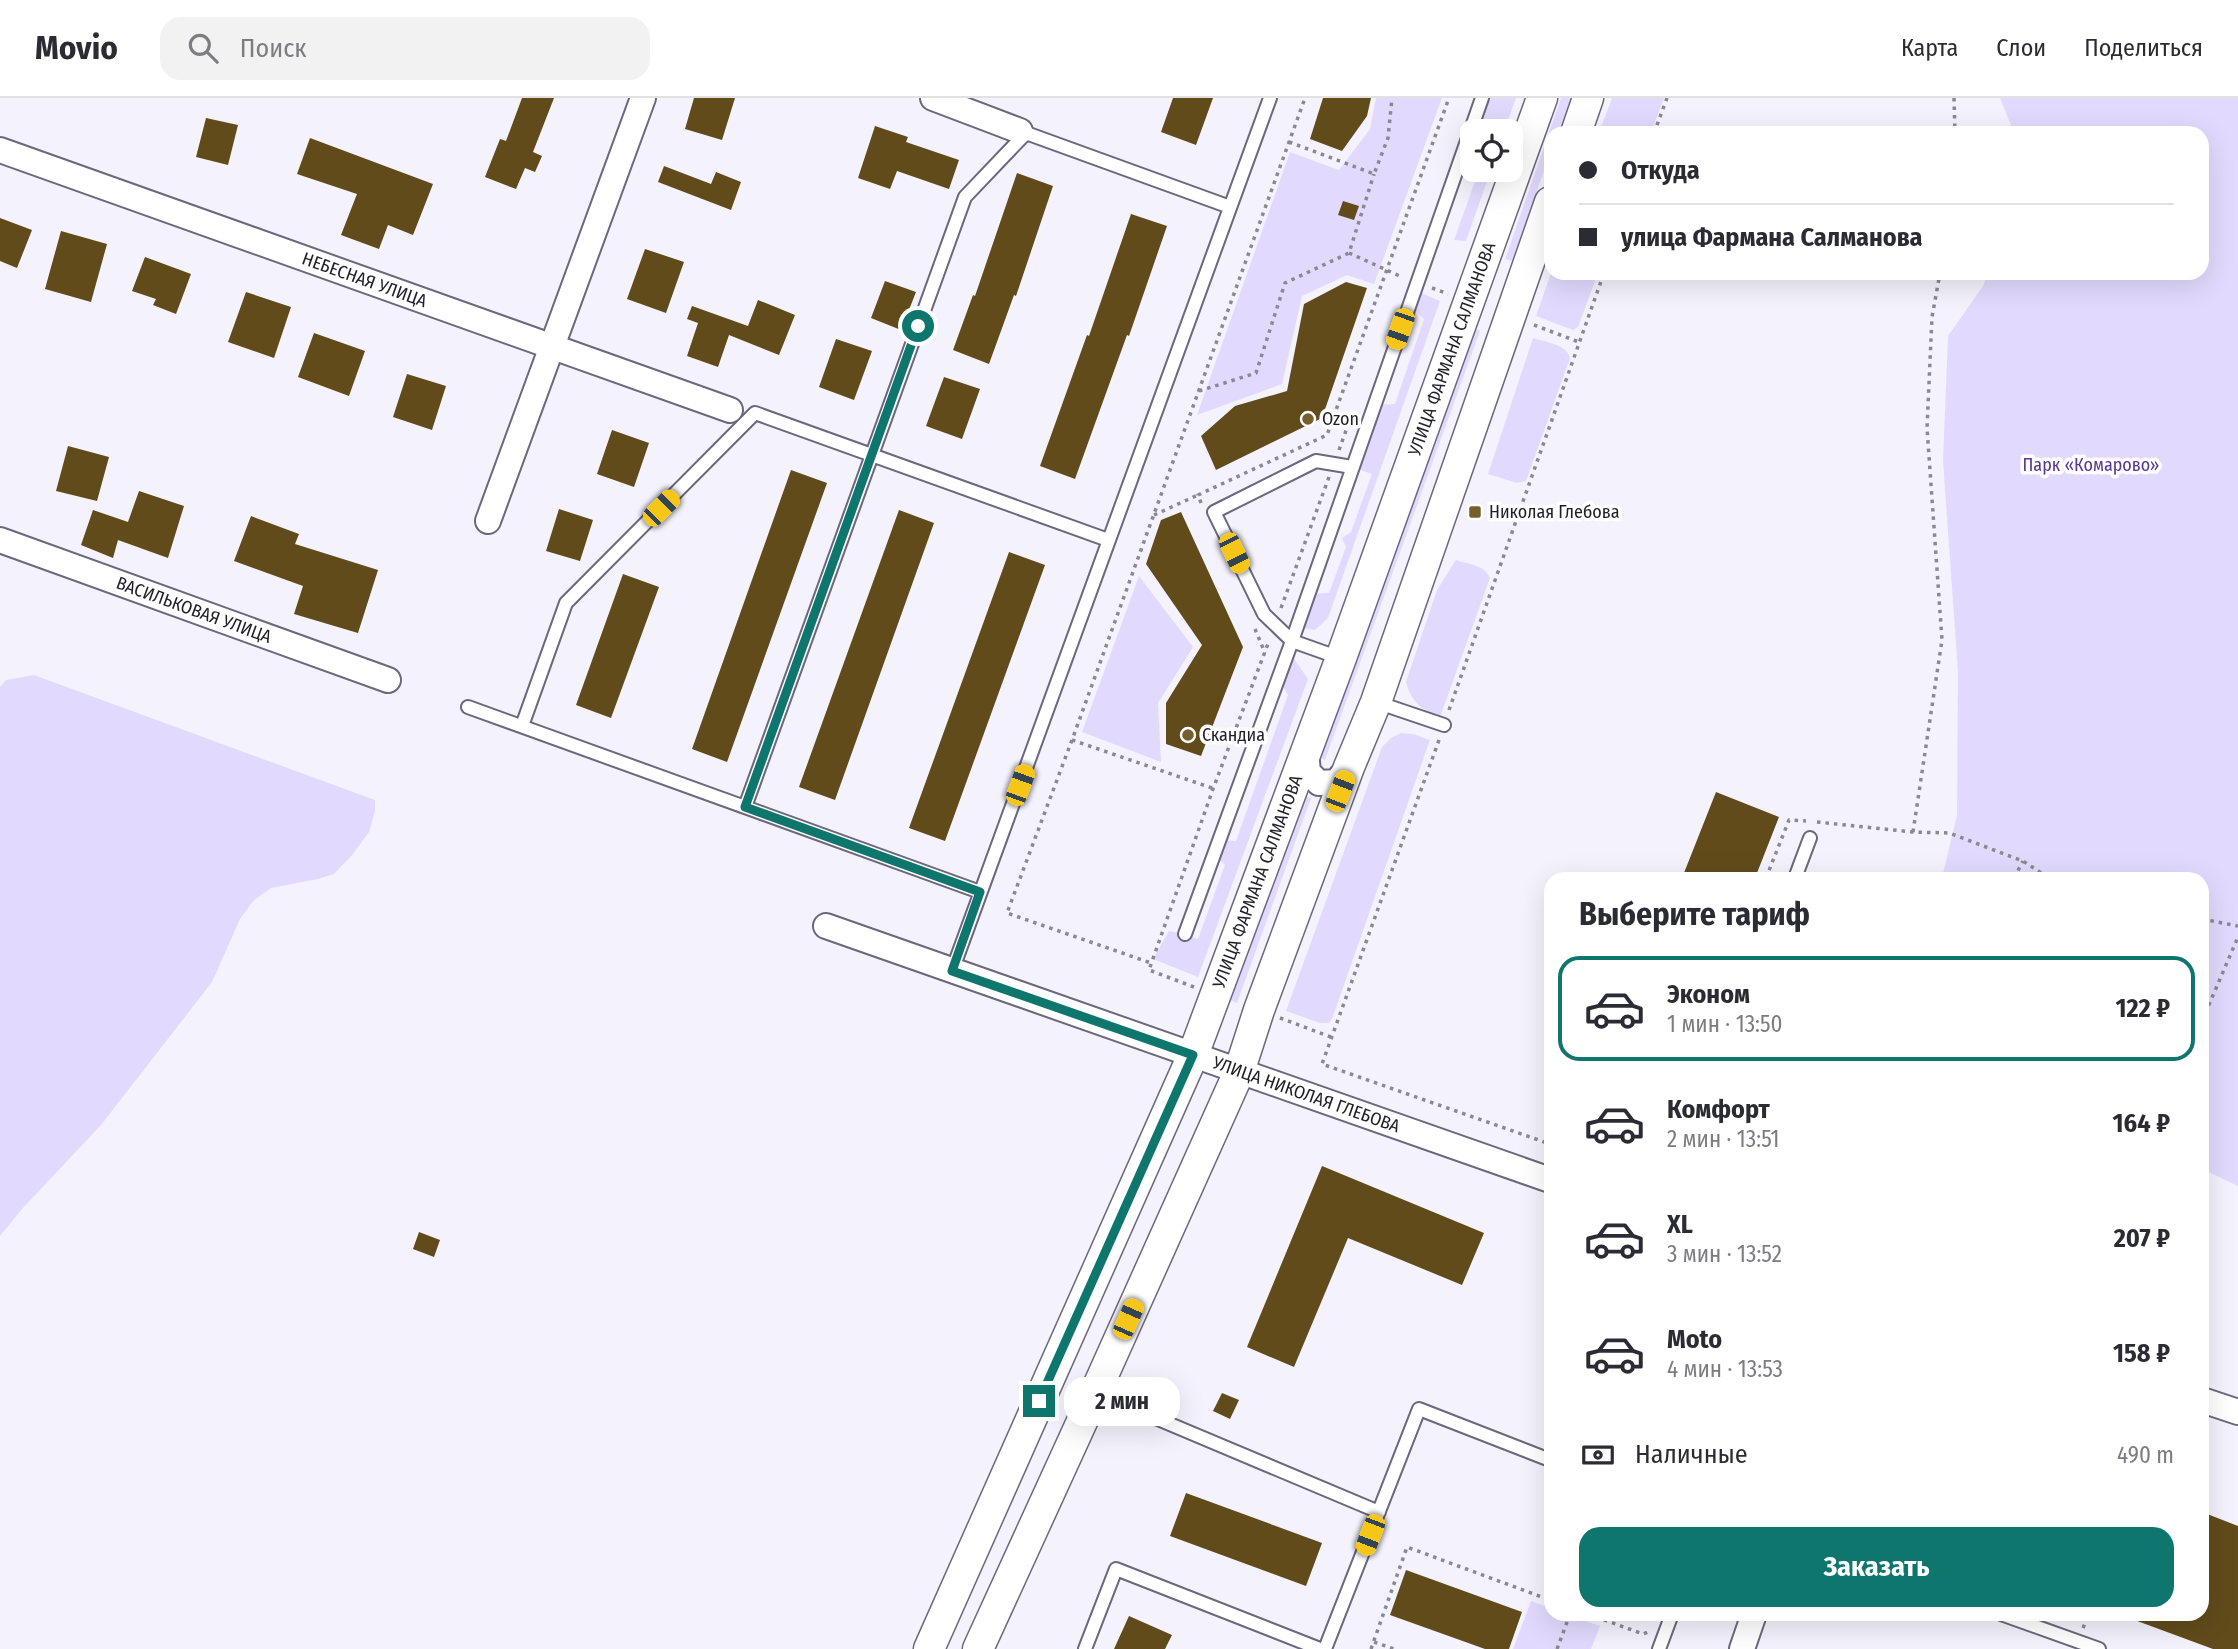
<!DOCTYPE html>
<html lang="ru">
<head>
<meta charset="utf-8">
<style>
	:root { --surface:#fff; --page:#f2f2f3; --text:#2b2b33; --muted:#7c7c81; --line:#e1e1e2; --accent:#0f766e }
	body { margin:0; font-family:"Fira Sans Condensed",sans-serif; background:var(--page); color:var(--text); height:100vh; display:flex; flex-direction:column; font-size:26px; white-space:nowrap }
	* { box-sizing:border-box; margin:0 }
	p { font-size:23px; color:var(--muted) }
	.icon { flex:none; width:38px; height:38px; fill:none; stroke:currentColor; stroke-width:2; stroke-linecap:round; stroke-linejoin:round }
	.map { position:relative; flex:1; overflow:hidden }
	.panel { position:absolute; left:1544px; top:774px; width:665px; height:749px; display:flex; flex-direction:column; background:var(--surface); border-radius:21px; box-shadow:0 7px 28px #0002 }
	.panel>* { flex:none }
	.top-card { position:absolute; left:1544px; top:28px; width:665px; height:154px; border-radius:21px; box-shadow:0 7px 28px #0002; display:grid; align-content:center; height:154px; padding:0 35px; background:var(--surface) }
	.controls { position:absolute; left:1460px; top:21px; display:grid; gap:14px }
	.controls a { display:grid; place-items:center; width:63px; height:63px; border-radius:14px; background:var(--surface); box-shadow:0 7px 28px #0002; font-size:35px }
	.end { position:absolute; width:32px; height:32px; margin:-16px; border:9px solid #0f766e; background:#fff; box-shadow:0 0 0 4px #fff }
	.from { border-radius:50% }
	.bubble { position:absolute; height:49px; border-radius:21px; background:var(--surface); box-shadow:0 7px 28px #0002; font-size:23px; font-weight:700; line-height:49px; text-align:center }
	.car { position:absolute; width:21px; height:42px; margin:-21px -10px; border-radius:9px; box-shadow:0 0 5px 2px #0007; background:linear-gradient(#f5c518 24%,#345 0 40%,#f5c518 0 76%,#345 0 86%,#f5c518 0) }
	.top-card b { display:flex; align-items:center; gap:24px; height:66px; font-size:26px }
	.top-card b+b { border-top:2px solid var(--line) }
	.top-card i { width:18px; height:18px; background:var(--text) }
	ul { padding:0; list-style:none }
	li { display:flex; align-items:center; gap:21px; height:105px; margin:0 14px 10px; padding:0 21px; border:4px solid transparent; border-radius:21px }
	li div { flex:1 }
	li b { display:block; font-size:26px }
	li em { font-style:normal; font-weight:700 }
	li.active { border-color:var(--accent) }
	li>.icon { width:63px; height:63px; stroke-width:1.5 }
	h2 { padding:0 35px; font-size:32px; line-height:84px }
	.pay { display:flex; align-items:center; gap:18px; height:77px; padding:0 35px; font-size:26px }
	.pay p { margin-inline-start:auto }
	.primary-button { display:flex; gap:14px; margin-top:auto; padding:14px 35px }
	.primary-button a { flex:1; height:80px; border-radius:21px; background:var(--accent); color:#fff; font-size:28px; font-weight:700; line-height:80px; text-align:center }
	header { display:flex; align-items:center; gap:42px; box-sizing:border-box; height:98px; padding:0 35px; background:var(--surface); border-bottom:2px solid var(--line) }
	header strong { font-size:33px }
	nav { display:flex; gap:38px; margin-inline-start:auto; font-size:24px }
	.search { width:490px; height:63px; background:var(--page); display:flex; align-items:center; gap:18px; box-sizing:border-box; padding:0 24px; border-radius:21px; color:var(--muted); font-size:26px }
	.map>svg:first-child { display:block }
</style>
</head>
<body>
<header>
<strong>Movio</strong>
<div class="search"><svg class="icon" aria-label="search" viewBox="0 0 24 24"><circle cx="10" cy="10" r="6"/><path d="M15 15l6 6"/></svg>Поиск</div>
<nav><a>Карта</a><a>Слои</a><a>Поделиться</a></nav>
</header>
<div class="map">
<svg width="2238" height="1551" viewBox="0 0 2238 1551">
	<rect width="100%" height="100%" fill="#f4f2fc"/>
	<path fill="#e2dafe" d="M 1376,0 L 1442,0 L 1374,186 L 1347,177 L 1302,198 L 1282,286 L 1197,317 L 1290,54 L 1339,72 L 1370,31 Z
		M 1482,0 L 1516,0 L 1504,33 L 1479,33 L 1472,28 Z
		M 1561,0 L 1571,0 L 1558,35 L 1550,35 L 1550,56 L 1512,163 L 1505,161 Z
		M 1612,0 L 1664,0 L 1651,35 L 1599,35 Z
		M 2000,0 L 2238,0 L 2238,1088 L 2202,1071 L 2202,780 L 1942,780 L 1957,717 L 1958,574 L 1943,363 L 1948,238 L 1983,188 L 1988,175 L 2202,175 L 2202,35 L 2014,35 Z
		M 1479,72 L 1491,72 L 1466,143 L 1454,142 Z
		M 1551,175 L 1598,175 L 1578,229 L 1573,232 L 1536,218 Z
		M 1414,192 L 1440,203 L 1328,520 L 1315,532 L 1297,529 L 1308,496 L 1329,495 L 1346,449 L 1342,440 L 1351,434 L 1372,376 L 1352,369 L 1373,307 L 1395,306 L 1424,221 L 1409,206 Z
		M 1471,228 L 1480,233 L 1325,662 L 1317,659 Z
		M 1533,240 C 1545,244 1567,246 1570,260 L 1526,383 L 1517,385 L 1488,376 Z
		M 1456,462 C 1468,466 1485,467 1490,480 L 1440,619 C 1421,612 1411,603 1406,584 L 1437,492 Z
		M 1139,478 L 1193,549 L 1158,605 L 1161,664 L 1082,634 Z
		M 1288,552 L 1308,581 L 1198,879 L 1153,861 L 1169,833 L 1185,836 L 1198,841 L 1225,767 L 1213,757 L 1219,742 L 1236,743 L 1288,597 L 1278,581 Z
		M 34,577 L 375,702 L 375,713 L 369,734 L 353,756 L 334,776 L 318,781 L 271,790 L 254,802 L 240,821 L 212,884 L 101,1027 L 22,1111 L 0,1138 L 0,589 L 6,582 Z
		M 1401,635 L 1413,636 L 1430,642 L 1332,921 L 1329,925 L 1320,925 L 1286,913 L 1382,649 L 1391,640 Z
		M 1304,698 L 1311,700 L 1237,905 L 1228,901 Z
		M 1531,1503 L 1550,1510 L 1550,1516 L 1564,1516 L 1600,1528 L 1591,1551 L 1513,1551 Z"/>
	<path fill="#614b1b" d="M 522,0 L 554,0 L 533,54 L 542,58 L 535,74 L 525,70 L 516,91 L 485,79 L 500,41 L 506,43 Z
		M 694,0 L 735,0 L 722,42 L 685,31 Z
		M 1173,0 L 1213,0 L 1196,47 L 1161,34 Z
		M 1323,0 L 1371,0 L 1367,18 L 1342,53 L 1310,41 Z
		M 206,20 L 238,27 L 228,67 L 196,59 Z
		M 875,28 L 908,39 L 906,44 L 959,62 L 949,91 L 897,73 L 890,91 L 858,80 Z
		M 310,40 L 433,86 L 413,137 L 388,127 L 379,151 L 341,137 L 357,96 L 297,76 Z
		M 664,68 L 711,86 L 716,74 L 741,84 L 731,112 L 658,84 Z
		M 1017,75 L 1053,88 L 1016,198 L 1014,197 L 989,266 L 953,252 L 973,197 L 975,198 Z
		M 1343,103 L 1359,108 L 1354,122 L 1338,117 Z
		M 1131,116 L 1167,128 L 1129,238 L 1127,237 L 1075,381 L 1040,368 L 1087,237 L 1089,238 Z
		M 0,120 L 32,132 L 17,170 L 0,163 Z
		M 61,133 L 107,146 L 91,204 L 45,191 Z
		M 645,151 L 684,164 L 666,215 L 627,201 Z
		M 145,159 L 191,176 L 176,216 L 153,207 L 156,201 L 132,193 Z
		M 885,183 L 916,194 L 901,232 L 871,220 Z
		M 1346,184 L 1367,190 L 1322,320 L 1216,372 L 1201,338 L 1235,308 L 1287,293 L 1304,206 Z
		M 246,194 L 291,209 L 274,260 L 228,244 Z
		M 758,202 L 795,217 L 779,257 L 729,237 L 718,269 L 687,258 L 698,225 L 687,221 L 692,208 L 748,228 Z
		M 314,235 L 365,253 L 349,298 L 298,279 Z
		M 836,241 L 872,253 L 854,302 L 819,289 Z
		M 407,276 L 446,288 L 432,332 L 393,319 Z
		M 944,279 L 980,291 L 962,341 L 926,328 Z
		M 612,332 L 649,345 L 634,389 L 597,376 Z
		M 68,348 L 109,359 L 97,403 L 56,393 Z
		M 791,372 L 827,385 L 727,664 L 692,651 Z
		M 139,393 L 184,408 L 168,460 L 118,442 L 113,460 L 81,447 L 93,412 L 128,424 Z
		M 559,411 L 593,422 L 580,463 L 546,453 Z
		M 899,412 L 934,425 L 835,702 L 799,689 Z
		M 1181,414 L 1243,549 L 1201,658 L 1166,646 L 1166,605 L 1202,547 L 1146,466 L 1161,422 Z
		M 251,418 L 299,436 L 295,446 L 378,472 L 358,535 L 294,516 L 303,488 L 234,463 Z
		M 1009,454 L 1045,467 L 945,743 L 909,730 Z
		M 623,476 L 659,489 L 611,620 L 576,607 Z
		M 1716,694 L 1779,719 L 1755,780 L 1682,780 Z
		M 1322,1068 L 1484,1135 L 1462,1187 L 1348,1140 L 1294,1269 L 1247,1249 Z
		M 419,1134 L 440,1142 L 434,1159 L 413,1151 Z
		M 1222,1295 L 1239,1302 L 1230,1321 L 1213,1313 Z
		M 1186,1395 L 1322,1445 L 1306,1488 L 1170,1438 Z
		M 2202,1414 L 2238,1428 L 2238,1551 L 2213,1551 L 2121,1517 L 2121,1516 L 2202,1516 Z
		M 1406,1472 L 1522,1514 L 1509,1551 L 1485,1551 L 1390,1517 Z
		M 1129,1518 L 1172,1537 L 1165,1551 L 1114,1551 Z"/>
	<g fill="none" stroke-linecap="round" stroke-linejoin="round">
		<g stroke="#6c677d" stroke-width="16">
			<path id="service" d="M 1340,560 L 1292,543 L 1264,516 L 1214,414 L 1316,363 L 1352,369
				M 1376,604 L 1444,627
				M 468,609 L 980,794
				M 522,628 L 566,505 L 755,315 L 1108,442
				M 745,709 L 965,99 L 1026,35 L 1230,109
				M 1795,780 L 1810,740
				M 1185,836 L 1292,543 L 1482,0
				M 952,873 L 1270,0
				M 1096,1295 L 1379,1414
				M 2001,1516 L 2099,1551
				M 1085,1551 L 1116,1471 L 1320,1551
				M 1325,1551 L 1419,1311 L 1550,1362
				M 1659,1551 L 1672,1516"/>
		</g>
		<g stroke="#6c677d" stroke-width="28">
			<g id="minor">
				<path d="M 933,0 L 1020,33"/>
				<path id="s1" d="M 0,52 L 730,312"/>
				<path d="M 488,423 L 643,0"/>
				<path id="s2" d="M 0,442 L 388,582"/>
				<path d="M 1306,653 L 1308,674 L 1319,685 L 1336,684 L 1349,669"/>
				<path id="s3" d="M 826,828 L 1550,1082"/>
				<path d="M 2202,1302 L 2238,1314"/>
				<path d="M 1742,1551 L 1754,1516"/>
			</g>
		</g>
		<g stroke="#6c677d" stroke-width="33">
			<g id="tertiary">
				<path d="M 1576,35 L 1588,0"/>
				<path id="s4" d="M 929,1551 L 1193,957 L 1341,560 L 1542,0"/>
				<path d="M 978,1551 L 1095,1295 L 1239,974 L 1259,912 L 1349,669 L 1376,604 L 1550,104"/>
			</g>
		</g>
		<path stroke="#8a8891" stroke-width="3.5" stroke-dasharray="3.5 5" stroke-linecap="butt" d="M 1954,0 L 1955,35
			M 1654,35 L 1667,0
			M 1289,44 L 1374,76 L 1388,40 L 1392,0
			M 1349,155 L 1402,179
			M 1432,190 L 1448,196
			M 1534,227 L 1579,244
			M 1199,293 L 1256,275 L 1285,185 L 1349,155 L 1374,76
			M 1339,352 L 1352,316
			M 1201,405 L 1198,397 L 1327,337 L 1449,0
			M 1154,417 L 1198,397
			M 1281,510 L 1329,379
			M 1255,531 L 1265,555
			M 1449,612 L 1604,175
			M 1072,642 L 1007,815 L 1151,865
			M 1439,642 L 1322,966 L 1550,1046
			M 1212,690 L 1072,642 L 1305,0
			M 1817,724 L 1913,734 L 1949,735 L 2023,763 L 2049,780
			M 1913,734 L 1942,542 L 1927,330 L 1932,219 L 1940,175
			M 1745,780 L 1745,779
			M 1766,780 L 1789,722 L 1806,723
			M 2014,780 L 2023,763
			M 2202,821 L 2238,828
			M 1194,889 L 1149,872 L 1213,691 L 1269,543
			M 1280,920 L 1331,939
			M 2202,923 L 2238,839
			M 1588,1516 L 1643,1536 L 1648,1534
			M 2083,1530 L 2089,1516
			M 1374,1544 L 1394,1551
			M 1371,1551 L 1407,1449 L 1550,1502
			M 1557,1551 L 1570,1516"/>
		<use href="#service" stroke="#fff" stroke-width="12"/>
		<use href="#minor" stroke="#fff" stroke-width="24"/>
		<use href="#tertiary" stroke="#fff" stroke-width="30"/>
	</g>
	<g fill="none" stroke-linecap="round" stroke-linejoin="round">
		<path stroke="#0f766e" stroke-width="9" d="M 918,228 L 745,709 L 980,794 L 952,873 L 1193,957 L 1039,1303"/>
	</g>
	<g fill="#765f2f" stroke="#fff" stroke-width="2.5">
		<circle cx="1308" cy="321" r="7"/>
		<rect x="1468" y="407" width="14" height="14" rx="3.5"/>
		<circle cx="1188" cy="637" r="7"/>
	</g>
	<g text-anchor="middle" stroke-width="7" stroke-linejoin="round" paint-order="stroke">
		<g font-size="18" fill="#201e27" stroke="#fff">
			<text dy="6" stroke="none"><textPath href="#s1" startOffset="387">НЕБЕСНАЯ УЛИЦА</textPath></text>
			<text dy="6" stroke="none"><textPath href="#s4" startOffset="1402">УЛИЦА ФАРМАНА САЛМАНОВА</textPath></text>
			<text dy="6" stroke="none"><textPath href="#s2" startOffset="206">ВАСИЛЬКОВАЯ УЛИЦА</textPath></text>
			<text dy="6" stroke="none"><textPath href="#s4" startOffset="835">УЛИЦА ФАРМАНА САЛМАНОВА</textPath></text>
			<text dy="6" stroke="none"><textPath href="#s3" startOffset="509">УЛИЦА НИКОЛАЯ ГЛЕБОВА</textPath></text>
		</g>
		<g font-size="18" fill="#201e27" stroke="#fff" text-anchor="start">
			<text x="1322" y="327">Ozon</text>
			<text x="1489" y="420">Николая Глебова</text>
			<text x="1202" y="643">Скандиа</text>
		</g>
		<g font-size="18" fill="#573694" stroke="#fff">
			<text x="2091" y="373">Парк «Комарово»</text>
		</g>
	</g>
</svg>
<div class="controls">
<a><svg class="icon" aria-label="locate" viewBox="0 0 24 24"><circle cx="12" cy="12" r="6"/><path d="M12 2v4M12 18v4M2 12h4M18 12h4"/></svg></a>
</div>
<i class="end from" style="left:918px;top:228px"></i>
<i class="end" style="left:1039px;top:1303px"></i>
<div class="bubble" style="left:1064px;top:1279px;width:116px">2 мин</div>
<i class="car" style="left:1400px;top:231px;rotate:199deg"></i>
<i class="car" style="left:661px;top:410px;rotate:45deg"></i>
<i class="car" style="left:1234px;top:455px;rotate:154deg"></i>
<i class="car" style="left:1020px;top:687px;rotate:20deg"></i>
<i class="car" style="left:1340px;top:693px;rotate:21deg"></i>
<i class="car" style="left:1128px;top:1221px;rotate:24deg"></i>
<i class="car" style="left:1370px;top:1437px;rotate:201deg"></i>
<div class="top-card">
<b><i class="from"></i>Откуда</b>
<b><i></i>улица Фармана Салманова</b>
</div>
<section class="panel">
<h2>Выберите тариф</h2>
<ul>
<li class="active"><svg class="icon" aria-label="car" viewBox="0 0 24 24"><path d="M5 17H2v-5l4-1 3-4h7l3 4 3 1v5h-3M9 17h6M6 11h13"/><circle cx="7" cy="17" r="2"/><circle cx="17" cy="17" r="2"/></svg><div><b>Эконом</b><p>1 мин · 13:50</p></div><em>122 ₽</em></li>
<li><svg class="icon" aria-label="car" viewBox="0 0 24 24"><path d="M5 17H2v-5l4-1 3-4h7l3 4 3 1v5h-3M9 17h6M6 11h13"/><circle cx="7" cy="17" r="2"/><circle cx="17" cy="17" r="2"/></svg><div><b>Комфорт</b><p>2 мин · 13:51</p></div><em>164 ₽</em></li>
<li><svg class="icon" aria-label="car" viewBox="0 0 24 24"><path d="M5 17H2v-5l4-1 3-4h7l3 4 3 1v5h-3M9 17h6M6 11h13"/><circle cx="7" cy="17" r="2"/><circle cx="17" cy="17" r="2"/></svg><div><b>XL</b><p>3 мин · 13:52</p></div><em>207 ₽</em></li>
<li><svg class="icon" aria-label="car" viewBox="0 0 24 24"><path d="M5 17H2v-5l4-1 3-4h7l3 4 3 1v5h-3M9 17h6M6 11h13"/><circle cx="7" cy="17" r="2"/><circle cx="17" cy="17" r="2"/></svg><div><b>Moto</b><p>4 мин · 13:53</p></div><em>158 ₽</em></li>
</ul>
<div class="pay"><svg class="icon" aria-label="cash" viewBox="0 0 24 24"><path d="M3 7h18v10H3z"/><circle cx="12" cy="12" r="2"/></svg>Наличные<p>490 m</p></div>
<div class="primary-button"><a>Заказать</a></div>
</section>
</div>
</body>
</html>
